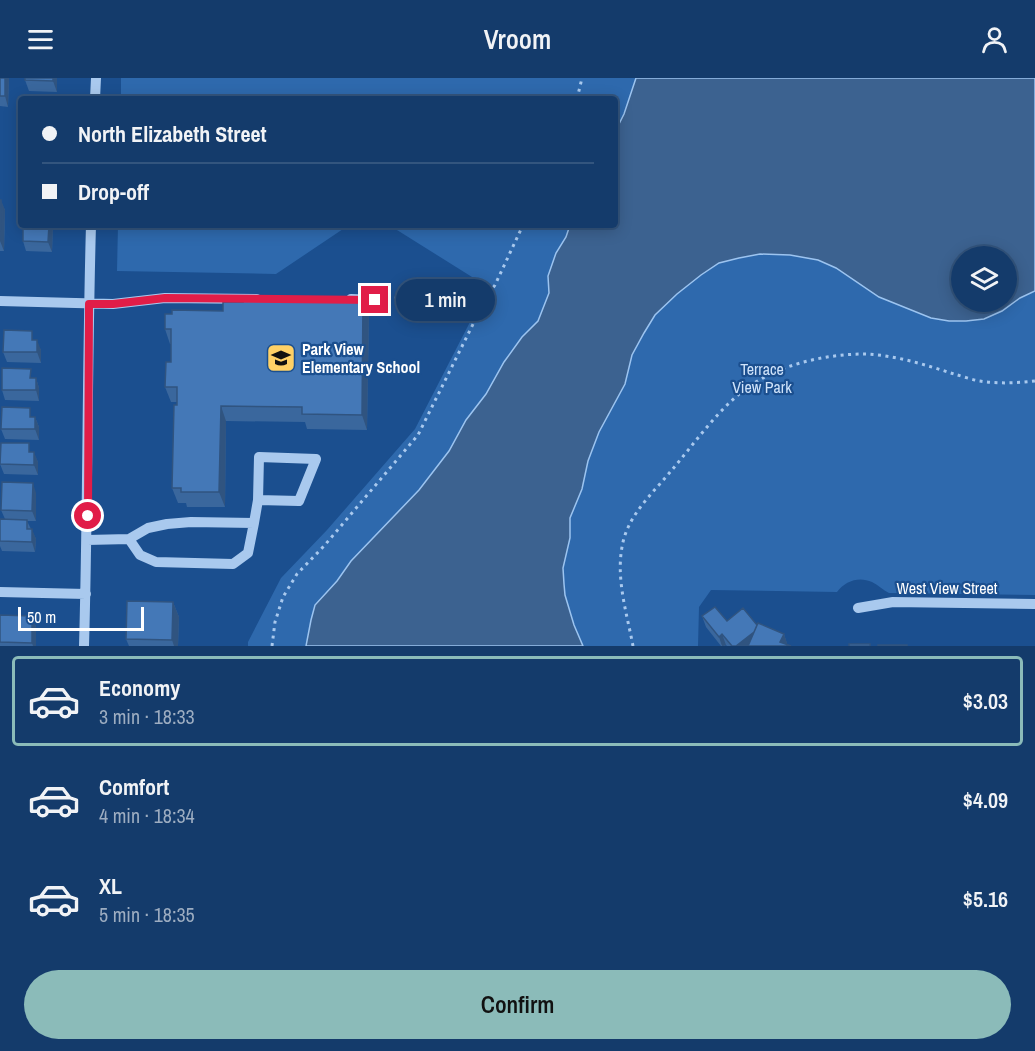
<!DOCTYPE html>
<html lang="en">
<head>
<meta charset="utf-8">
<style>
	:root { --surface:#143b6b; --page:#1d4271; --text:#f1f3f6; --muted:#9dadc1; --line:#33557e; --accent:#8bbbb9 }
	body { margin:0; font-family:"Archivo Narrow",sans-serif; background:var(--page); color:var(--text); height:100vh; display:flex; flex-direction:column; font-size:22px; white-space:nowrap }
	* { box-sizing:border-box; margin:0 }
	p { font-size:20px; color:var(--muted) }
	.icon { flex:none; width:33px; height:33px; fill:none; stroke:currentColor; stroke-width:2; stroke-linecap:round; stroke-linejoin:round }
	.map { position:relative; height:568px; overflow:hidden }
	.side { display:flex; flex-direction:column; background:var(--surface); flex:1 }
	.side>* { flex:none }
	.top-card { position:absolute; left:18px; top:18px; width:600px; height:132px; border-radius:6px; box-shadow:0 3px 15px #0003,0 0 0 2px var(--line); display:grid; align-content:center; height:132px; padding:0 24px; background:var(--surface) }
	.fabs { position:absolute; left:951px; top:168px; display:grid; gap:12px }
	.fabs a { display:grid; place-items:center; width:66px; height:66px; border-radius:50%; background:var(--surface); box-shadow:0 3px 15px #0003,0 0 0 2px var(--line); font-size:30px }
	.scale { position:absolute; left:18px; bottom:15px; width:126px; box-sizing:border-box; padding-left:6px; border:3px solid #fff; border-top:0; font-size:16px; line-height:21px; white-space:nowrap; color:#fff; -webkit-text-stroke:4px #1b4f8f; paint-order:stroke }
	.end { position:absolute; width:27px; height:27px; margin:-14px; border:8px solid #e11d48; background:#fff; box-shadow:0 0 0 3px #fff }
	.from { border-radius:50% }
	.bubble { position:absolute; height:42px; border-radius:21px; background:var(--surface); box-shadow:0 3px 15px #0003,0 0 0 2px var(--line); font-size:20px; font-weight:600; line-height:42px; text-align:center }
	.top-card b { display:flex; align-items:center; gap:21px; height:57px; font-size:22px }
	.top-card b+b { border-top:2px solid var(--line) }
	.top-card i { width:15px; height:15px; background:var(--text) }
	ul { padding:10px 0 0; list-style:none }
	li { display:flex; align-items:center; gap:18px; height:90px; margin:0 12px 9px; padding:0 12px; border:3px solid transparent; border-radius:6px }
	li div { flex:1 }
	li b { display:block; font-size:22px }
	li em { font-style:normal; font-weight:600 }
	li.current { border-color:var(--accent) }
	li>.icon { width:54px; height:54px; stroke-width:1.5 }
	.action { display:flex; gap:12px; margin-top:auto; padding:12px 24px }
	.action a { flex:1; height:69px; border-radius:36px; background:var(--accent); color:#111; font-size:24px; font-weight:600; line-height:69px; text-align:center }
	header { display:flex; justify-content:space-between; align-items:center; height:78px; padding:0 24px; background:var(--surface); font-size:27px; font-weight:600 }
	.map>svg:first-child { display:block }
</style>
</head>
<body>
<header><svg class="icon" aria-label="menu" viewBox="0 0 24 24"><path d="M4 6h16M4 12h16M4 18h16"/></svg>Vroom<svg class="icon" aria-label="person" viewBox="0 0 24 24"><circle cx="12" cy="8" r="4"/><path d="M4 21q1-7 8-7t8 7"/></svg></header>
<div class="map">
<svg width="1035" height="568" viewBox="0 0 1035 568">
	<rect width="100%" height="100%" fill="#1b4f8f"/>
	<path fill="#2e69ad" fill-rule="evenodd" d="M 121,0 L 1035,0 L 1035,517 L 889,515 C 883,512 878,507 872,504 C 859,498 845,503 837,514 L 711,512 L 699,529 L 698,568 L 248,568 L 248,564 L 281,500 L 327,452 L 415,351 L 488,209 L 389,147 L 615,147 L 615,21 L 121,21 ZM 962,178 L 1006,178 L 1006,224 L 962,224 Z
		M 118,147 L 349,147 L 276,196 L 117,193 Z"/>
	<path fill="#3c6290" stroke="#9cc4f0" stroke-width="1.5" fill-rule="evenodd" d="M 636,0 L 1035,0 L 1035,213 L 1020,220 L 1002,233 L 984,241 L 966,243 L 949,243 L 931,240 L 879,219 L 836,190 L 818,182 L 790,177 L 760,176 L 739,180 L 719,185 L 701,197 L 677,216 L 655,237 L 644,255 L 632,277 L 625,306 L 599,354 L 588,383 L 582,411 L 570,440 L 570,460 L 563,490 L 564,506 L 565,517 L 574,547 L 583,568 L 306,568 L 311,542 L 315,527 L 337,503 L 351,483 L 419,412 L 449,373 L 466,342 L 486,316 L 504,284 L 522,259 L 538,243 L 549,215 L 548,198 L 556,175 L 566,159 L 570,147 L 615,147 L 615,54 L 624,36 ZM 962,178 L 1006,178 L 1006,224 L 962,224 Z"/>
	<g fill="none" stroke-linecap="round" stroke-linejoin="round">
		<path stroke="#a9c9ee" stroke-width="3" stroke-dasharray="3 4.5" stroke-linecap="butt" d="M 577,21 L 582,0
			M 387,221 L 463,213 L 485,222
			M 272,568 L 275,544 L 283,519 L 297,496 L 324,468 L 418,357 L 485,222 L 495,207 L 523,147
			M 633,568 C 627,536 616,502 622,469 C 627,438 652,416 671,393 C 694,366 716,334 744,312 C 777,287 824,276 865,276 C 895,277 926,287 954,296 C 962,298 972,302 980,303 C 998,306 1017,305 1035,303"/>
		<path stroke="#a9c9ee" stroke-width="10" d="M 95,21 L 96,0
			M 351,221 L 375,222
			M 0,223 L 113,226 L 165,220 L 257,221
			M 254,445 L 258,422 L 299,423 L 316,381 L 259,379 L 258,422
			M 87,462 L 129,461 L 148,450 L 167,446 L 191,444 L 254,445 L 248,475 L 233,486 L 156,484 L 140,477 L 129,461
			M 0,514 L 86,516
			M 858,530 L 893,524 L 1035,526
			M 84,568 C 88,428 87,287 91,147"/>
	</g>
	<path fill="#3a679d" d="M 0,0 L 9,0 L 8,29 L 0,28 Z
		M 57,0 L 57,14 L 29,13 L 25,2 Z
		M 0,122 L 5,132 L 4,173 L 0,173 Z
		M 53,147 L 52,174 L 26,173 L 23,163 Z
		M 363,220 L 369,235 L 367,352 L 307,351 L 305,344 L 226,343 L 225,429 L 187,429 L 186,425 L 178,425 L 172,410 L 177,324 L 171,324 L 165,309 L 171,284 L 171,266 L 170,266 L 165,251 L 223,233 L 243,224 Z
		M 35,262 L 41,272 L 41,285 L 7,284 L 3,274 Z
		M 36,300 L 39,310 L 39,323 L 5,322 L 2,312 Z
		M 34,339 L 35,339 L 39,349 L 39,362 L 5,361 L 1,351 Z
		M 33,374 L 38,384 L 38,397 L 4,396 L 0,386 Z
		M 36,415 L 36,443 L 27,443 L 36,461 L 35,474 L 2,473 L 0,468 L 0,441 L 5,441 L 1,432 Z
		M 173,524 L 179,539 L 178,568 L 129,568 L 126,561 Z
		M 0,537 L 32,538 L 36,549 L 36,568 L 0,568 Z
		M 702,538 L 727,543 L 757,547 L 784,556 L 787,566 L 791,568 L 727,568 L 726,567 L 724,568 L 721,568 L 706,549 Z"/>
	<path fill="#305480" d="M 5,0 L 9,0 L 8,29 L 5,18 Z
		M 53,0 L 57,0 L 57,14 L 53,3 Z
		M 1,122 L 5,132 L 4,173 L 0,163 Z
		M 49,147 L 53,147 L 52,174 L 48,164 Z
		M 363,220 L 369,235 L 367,352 L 362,337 Z
		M 37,262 L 41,272 L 41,285 L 37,274 Z
		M 36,300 L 39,310 L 39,323 L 36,312 Z
		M 221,328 L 226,343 L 225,429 L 219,414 Z
		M 35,339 L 39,349 L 39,362 L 35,351 Z
		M 34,374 L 38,384 L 38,397 L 34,387 Z
		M 33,405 L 36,415 L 36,443 L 32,433 Z
		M 32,451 L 36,461 L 35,474 L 32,464 Z
		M 173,524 L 179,539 L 178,568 L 174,568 L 172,562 Z
		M 32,538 L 36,549 L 36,568 L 33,568 L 32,565 Z
		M 759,550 L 753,568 L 736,568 Z
		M 722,556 L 726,567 L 724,568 L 722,568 L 719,559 Z
		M 784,556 L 788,568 L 780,564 Z"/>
	<path fill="#4478b7" stroke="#305480" stroke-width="1.5" d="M 0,0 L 5,0 L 5,18 L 0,18 Z
		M 25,0 L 53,0 L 53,3 L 25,2 Z
		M 0,122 L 1,122 L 0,163 Z
		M 23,147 L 49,147 L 48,164 L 23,163 Z
		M 243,218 L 363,220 L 362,337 L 302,336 L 302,329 L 221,328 L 219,414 L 181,414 L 181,410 L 172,410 L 174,327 L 177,327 L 177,309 L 165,309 L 166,284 L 171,284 L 171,251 L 165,251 L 165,236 L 172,236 L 172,232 L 223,233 L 223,224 L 243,224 Z
		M 4,252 L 32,253 L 32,262 L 37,262 L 37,274 L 3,274 Z
		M 2,290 L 31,291 L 30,300 L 36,300 L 36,312 L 2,312 Z
		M 2,329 L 30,330 L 30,339 L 35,339 L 35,351 L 1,351 Z
		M 1,365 L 29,365 L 29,374 L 34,374 L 34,387 L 0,386 Z
		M 2,404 L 33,405 L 32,433 L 1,432 Z
		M 0,441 L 27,442 L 27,451 L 32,451 L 32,464 L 0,463 Z
		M 127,523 L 173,524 L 172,562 L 126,561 Z
		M 715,529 L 727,543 L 743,530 L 757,547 L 754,554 L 736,568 L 732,568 L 722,556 L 719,559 L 702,538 Z
		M 0,537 L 32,538 L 32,565 L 0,564 Z
		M 758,545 L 784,556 L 780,564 L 791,568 L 748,568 Z
		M 849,566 L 870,566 L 870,568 L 849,568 Z
		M 878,567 L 907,567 L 907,568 L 878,568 Z"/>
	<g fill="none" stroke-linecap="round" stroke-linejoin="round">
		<path stroke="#e11d48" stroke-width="8" d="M 88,438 L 89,226 L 113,226 L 165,220 L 375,222"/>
	</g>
	<defs>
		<g id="school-square" transform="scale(1.5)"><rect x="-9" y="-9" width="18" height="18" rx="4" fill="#ffd166" stroke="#1b4f8f"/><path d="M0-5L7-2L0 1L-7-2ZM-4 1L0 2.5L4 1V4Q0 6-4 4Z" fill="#111"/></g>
	</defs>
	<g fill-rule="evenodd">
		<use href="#school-square" x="281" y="280"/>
	</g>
	<g text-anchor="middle" stroke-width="4.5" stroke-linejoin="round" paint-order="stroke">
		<g font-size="16" font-weight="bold" fill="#fff" stroke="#1b4f8f" text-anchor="start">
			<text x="302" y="277">Park View<tspan x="302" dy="18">Elementary School</tspan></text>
		</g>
		<g font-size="16" fill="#cfe3fa" stroke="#1b4f8f">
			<text x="762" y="297">Terrace<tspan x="762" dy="18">View Park</tspan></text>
		</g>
		<g font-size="16" fill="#fff" stroke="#1b4f8f">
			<text x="947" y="516">West View Street</text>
		</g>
	</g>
</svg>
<div class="fabs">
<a><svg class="icon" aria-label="layers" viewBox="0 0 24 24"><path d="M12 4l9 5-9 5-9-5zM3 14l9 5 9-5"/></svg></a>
</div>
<div class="scale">50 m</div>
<i class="end from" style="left:88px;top:438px"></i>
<i class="end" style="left:375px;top:222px"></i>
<div class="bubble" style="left:396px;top:201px;width:99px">1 min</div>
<div class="top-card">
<b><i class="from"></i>North Elizabeth Street</b>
<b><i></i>Drop-off</b>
</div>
</div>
<section class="side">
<ul>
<li class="current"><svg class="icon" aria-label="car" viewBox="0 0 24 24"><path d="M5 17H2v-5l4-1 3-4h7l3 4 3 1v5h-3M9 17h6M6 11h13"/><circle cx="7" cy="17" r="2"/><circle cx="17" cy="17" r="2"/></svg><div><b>Economy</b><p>3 min · 18:33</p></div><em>$3.03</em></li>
<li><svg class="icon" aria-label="car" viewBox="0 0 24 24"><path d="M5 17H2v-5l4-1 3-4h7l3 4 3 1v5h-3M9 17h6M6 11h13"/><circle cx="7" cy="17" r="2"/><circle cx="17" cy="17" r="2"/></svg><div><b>Comfort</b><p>4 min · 18:34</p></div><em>$4.09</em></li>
<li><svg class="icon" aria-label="car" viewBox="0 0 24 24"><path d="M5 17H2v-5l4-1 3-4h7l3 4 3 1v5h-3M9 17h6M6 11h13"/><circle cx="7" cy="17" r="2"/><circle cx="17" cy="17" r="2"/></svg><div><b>XL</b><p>5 min · 18:35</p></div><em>$5.16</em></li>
</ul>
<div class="action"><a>Confirm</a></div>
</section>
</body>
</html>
